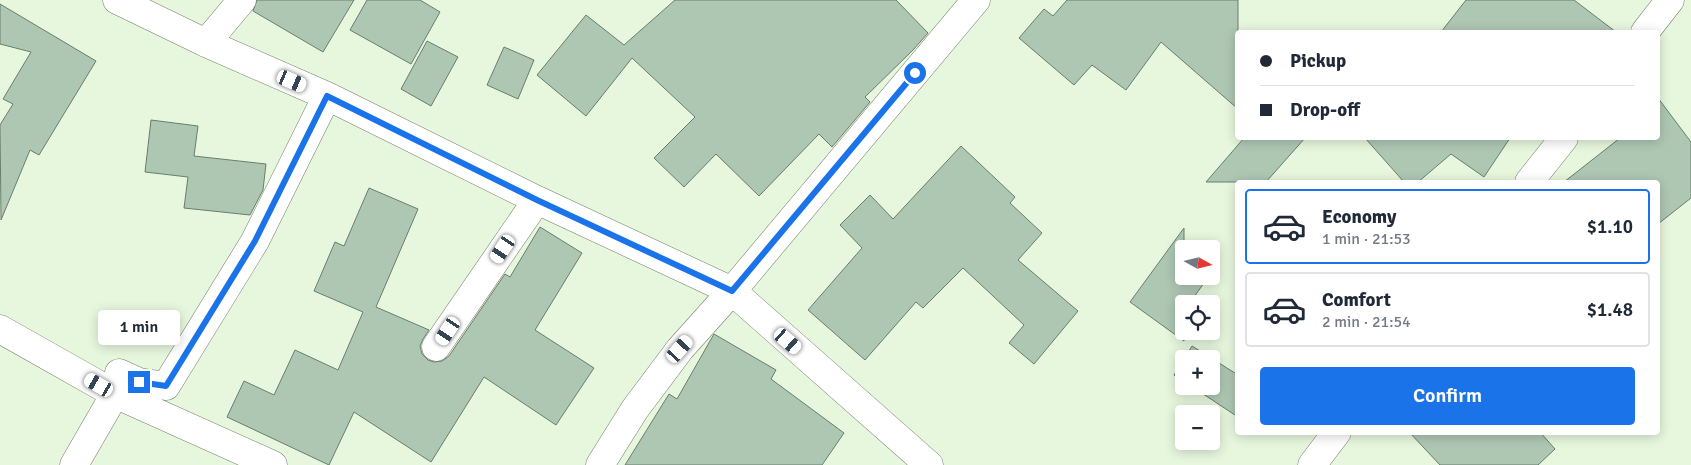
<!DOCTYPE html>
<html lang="en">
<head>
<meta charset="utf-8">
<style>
	:root { --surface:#fff; --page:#f2f2f3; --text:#1f2937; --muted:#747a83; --line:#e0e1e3; --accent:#1a73e8 }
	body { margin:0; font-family:Signika,sans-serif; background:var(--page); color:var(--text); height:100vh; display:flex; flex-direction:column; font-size:19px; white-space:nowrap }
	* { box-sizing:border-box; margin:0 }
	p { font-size:16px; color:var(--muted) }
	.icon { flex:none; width:28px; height:28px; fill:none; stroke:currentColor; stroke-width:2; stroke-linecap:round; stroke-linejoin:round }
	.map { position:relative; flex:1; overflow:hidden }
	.side { position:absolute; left:1235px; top:180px; width:425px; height:255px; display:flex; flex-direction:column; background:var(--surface); border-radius:5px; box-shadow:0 2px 12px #0003 }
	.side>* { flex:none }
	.hud { position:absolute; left:1235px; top:30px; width:425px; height:110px; border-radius:5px; box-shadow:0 2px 12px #0003; display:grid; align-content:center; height:110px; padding:0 25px; background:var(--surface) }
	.needle { width:32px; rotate:98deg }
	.tools { position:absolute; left:1175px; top:240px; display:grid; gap:10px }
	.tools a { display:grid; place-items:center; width:45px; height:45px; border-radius:5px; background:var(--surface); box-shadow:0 2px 12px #0003; font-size:25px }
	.end { position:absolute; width:22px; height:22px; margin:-11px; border:6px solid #1a73e8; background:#fff; box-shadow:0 0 0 2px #fff }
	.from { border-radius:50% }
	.bubble { position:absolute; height:35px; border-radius:5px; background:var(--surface); box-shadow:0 2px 12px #0003; font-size:16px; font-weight:600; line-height:35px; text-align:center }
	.car { position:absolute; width:15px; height:30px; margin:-15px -8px; border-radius:6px; box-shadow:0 0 4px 1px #0007; background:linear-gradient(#fff 24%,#345 0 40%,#fff 0 76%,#345 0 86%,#fff 0) }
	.hud b { display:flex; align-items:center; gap:18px; height:48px; font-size:19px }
	.hud b+b { border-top:1px solid var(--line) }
	.hud i { width:12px; height:12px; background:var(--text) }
	ul { padding:9px 0 0; list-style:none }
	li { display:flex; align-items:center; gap:15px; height:75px; margin:0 10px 8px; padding:0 15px; border:2px solid var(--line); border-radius:5px }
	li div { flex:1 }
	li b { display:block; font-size:19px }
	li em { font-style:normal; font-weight:600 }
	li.selected { border-color:var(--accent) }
	li>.icon { width:45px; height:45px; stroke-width:1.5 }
	.button { display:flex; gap:10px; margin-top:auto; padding:10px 25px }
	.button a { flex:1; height:58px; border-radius:5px; background:var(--accent); color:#fff; font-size:20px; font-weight:600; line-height:58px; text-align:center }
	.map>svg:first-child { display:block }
</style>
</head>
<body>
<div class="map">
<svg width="1691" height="465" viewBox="0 0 1691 465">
	<rect width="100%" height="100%" fill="#e7f7dd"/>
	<path fill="#aec7b3" stroke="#687e6c" d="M 257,0 L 354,0 L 323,52 L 253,11 Z
		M 367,0 L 420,0 L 440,12 L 411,64 L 350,30 Z
		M 675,0 L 896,0 L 928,33 L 913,50 L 865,97 L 870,102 L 832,147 L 819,134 L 759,196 L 716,154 L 684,187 L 654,158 L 695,117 L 632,58 L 586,116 L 537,75 L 586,15 L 624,45 Z
		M 1067,0 L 1238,0 L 1238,109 L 1161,42 L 1126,90 L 1092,65 L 1074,85 L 1019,38 L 1044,9 L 1053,16 Z
		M 1466,0 L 1574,0 L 1616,32 L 1441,32 Z
		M 0,4 L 96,61 L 39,155 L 30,150 L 1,220 L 0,125 L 13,104 L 3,99 L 31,52 L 0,44 Z
		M 427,41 L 458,57 L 431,106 L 401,89 Z
		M 504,47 L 534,60 L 518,99 L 487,85 Z
		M 1658,98 L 1691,142 L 1691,198 L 1658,224 L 1658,182 L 1564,182 L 1620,138 L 1658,138 Z
		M 151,120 L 198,126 L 194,156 L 266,164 L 263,190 L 250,215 L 184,208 L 188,177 L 145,172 Z
		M 1244,138 L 1305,138 L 1266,182 L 1206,182 Z
		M 1365,138 L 1510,138 L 1484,177 L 1451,154 L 1418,182 L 1404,182 Z
		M 961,146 L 1015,197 L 1010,203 L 1042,233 L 1018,260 L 1078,311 L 1034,364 L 1009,343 L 1024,325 L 963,268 L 923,308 L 916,302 L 865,360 L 808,310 L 862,248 L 840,225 L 870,195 L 893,219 Z
		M 369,188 L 418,209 L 376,307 L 429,330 L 423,339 L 420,346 L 422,354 L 428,360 L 434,362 L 442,361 L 449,356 L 505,274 L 510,277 L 540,227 L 582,253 L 535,330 L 594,368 L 556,425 L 484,377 L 431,462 L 354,412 L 329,465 L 227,417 L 244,381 L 274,395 L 295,350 L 338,370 L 363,312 L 314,291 L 335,242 L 344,246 Z
		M 1184,228 L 1184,276 L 1209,276 L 1189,304 L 1184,304 L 1184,341 L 1130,302 Z
		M 714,334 L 776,370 L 771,379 L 844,433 L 822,465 L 625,465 L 669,394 L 677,399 Z
		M 1192,346 L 1238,375 L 1238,417 L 1191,386 L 1211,386 L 1211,359 L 1184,359 Z
		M 1184,359 L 1184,382 L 1174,375 Z
		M 1409,432 L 1540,432 L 1555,449 L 1538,465 L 1440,465 Z"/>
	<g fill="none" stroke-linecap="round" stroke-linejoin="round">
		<g stroke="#728069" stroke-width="29">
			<path id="minor" d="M 117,0 L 206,43 L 327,96 L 537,200 L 732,291 L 929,465
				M 1645,32 L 1670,0
				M 206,43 L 242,0
				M 1529,182 L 1564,138
				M 0,329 L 115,394 L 273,465
				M 436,347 L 537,200
				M 74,465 L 115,394 L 119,373 L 139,382 L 166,386 L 255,241 L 327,96
				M 600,465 L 635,409 L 680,349 L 732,291 L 976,0
				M 1312,465 L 1337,432"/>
		</g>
		<use href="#minor" stroke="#fff" stroke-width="28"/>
	</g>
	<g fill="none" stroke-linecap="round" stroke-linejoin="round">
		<path stroke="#1a73e8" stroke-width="6" d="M 139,382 L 166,386 L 255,241 L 327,96 L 537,200 L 732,291 L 915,73"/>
	</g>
</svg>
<div class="tools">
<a><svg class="needle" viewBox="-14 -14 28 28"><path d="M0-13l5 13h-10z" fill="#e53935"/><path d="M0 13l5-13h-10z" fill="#747a83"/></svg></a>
<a><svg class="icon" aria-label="locate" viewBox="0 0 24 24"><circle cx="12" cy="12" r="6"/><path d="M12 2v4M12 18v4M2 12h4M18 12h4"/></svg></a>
<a>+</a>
<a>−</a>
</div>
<i class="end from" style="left:915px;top:73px"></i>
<i class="end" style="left:139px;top:382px"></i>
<div class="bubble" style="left:98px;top:310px;width:82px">1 min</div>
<i class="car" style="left:292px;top:81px;rotate:113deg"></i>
<i class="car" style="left:503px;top:249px;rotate:214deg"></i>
<i class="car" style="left:448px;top:331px;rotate:214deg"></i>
<i class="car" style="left:788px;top:341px;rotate:131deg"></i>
<i class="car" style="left:680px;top:349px;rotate:42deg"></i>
<i class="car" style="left:99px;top:385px;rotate:300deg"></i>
<div class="hud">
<b><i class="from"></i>Pickup</b>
<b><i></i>Drop-off</b>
</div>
<section class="side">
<ul>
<li class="selected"><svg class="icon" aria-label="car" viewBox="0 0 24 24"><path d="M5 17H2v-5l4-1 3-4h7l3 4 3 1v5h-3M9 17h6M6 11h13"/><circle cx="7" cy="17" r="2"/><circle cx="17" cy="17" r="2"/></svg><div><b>Economy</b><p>1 min · 21:53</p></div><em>$1.10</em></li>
<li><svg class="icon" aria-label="car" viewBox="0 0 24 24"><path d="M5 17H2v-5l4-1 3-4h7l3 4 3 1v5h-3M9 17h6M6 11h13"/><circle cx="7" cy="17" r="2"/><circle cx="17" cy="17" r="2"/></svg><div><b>Comfort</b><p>2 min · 21:54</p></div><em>$1.48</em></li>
</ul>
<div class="button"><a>Confirm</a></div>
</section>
</div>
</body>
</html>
